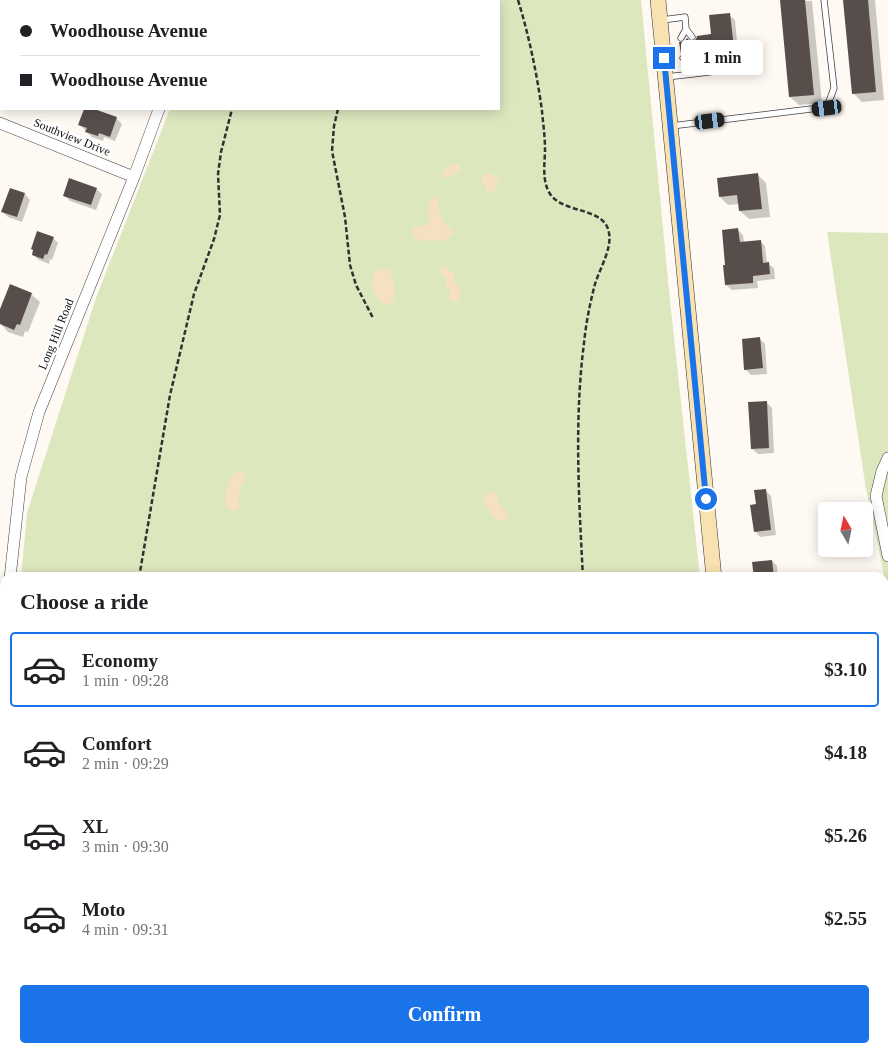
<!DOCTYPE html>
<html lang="en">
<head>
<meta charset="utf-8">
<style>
	:root { --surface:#fff; --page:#f6f6f6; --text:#202124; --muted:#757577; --line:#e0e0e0; --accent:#1a73e8 }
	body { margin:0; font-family:"Times New Roman",serif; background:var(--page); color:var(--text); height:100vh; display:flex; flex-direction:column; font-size:19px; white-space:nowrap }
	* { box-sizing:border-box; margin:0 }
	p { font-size:16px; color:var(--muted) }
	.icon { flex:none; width:28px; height:28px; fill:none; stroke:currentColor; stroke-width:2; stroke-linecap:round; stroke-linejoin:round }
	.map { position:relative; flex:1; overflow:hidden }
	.panel { position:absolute; left:0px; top:572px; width:889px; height:481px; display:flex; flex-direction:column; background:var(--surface); border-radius:15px 15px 0 0; box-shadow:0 2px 12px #0003 }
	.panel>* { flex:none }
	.top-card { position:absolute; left:0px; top:0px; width:500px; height:110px; box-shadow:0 2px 12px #0003; display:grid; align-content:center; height:110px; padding:0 20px; background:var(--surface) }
	.needle { width:32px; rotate:351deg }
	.fabs { position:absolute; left:818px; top:502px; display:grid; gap:10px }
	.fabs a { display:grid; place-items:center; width:55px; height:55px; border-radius:5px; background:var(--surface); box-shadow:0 2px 12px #0003; font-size:25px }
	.end { position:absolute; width:22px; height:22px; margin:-11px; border:6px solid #1a73e8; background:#fff; box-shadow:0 0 0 2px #fff }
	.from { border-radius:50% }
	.bubble { position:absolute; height:35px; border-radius:5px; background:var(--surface); box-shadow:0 2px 12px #0003; font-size:16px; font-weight:700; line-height:35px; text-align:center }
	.car { position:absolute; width:15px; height:30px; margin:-15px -8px; border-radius:6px; box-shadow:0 0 4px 1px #0007; background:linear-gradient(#222 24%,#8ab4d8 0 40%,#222 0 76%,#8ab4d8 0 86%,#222 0) }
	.top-card b { display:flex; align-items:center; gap:18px; height:48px; font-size:19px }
	.top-card b+b { border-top:1px solid var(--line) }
	.top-card i { width:12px; height:12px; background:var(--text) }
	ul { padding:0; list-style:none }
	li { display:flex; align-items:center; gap:15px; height:75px; margin:0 10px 8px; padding:0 10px; border:2px solid transparent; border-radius:5px }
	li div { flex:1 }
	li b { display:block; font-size:19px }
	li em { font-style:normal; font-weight:700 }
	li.current { border-color:var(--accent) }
	li>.icon { width:45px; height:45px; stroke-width:1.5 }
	h2 { padding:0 20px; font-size:22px; line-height:60px }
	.button { display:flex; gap:10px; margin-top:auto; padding:10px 20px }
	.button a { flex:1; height:58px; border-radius:5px; background:var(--accent); color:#fff; font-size:20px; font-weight:700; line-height:58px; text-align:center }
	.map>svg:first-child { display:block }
</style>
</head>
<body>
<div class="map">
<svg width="888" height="1053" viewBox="0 0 888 1053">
	<rect width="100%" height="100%" fill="#fef9f2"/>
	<path fill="#dce7be" d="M 212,0 L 641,0 L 670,301 L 700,577 L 21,578 L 27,513 L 96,298 L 170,109 L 499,109 L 499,1 L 211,1 Z
		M 827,232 L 888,233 L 888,594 L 866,489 Z
		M 888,778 L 888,1053 L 349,1053 L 325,1049 L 884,1049 L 884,781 Z"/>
	<path fill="#f6e0c2" d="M 452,164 L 459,165 L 461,170 L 458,173 L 445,178 L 442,176 L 442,172 Z
		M 485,174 L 492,174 L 498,180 L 497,188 L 491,192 L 487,191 L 486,186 L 482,182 L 482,178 Z
		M 433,197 L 435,198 C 441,205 438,214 443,221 C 446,227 451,228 453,234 C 444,243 425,243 414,237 L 412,230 L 414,226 L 426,225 L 429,223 L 428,204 Z
		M 447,267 L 454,275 L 455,282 L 460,288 L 459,298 L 455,302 L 449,300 L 450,293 L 446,283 L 446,279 L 440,271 L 441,268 Z
		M 382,268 C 396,270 394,289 394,300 L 388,306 L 380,302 L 371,287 L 375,271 Z
		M 238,471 L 243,472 L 246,477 L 239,490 L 239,508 L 232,511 L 227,508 C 222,498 228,476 238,471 Z
		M 488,492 L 496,493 L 499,503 L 507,513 L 508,518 L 505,521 L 496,520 L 485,505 L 483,497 Z
		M 884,1005 L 888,1007 L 888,1031 L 884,1032 Z"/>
	<path fill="#0003" d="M 781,0 L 812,1 L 822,103 L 799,105 L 790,97 Z
		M 844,0 L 875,0 L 884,100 L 862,102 L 853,93 Z
		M 729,15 L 735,20 L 738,53 L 700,56 L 695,61 L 691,58 L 687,59 L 682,53 L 693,43 L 713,35 Z
		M 86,109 L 90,109 L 116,118 L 122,124 L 115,141 L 104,137 L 103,141 L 92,137 L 80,125 Z
		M 758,175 L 766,183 L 770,217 L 749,219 L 740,211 L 739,204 L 728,205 L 720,197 Z
		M 96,189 L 102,194 L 96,210 L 70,201 L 65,196 Z
		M 25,194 L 30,200 L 22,222 L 8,217 L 3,212 Z
		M 738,230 L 743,235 L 744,243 L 760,241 L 765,246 L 767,263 L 774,268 L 775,279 L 757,281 L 758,288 L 732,290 L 726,285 L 725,266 Z
		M 53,238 L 58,243 L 52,260 L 50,259 L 49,264 L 39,260 L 33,255 Z
		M 31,294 L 40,302 L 28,332 L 25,331 L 23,337 L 8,332 L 0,323 L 0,312 Z
		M 759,338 L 765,344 L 767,374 L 751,375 L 746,370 Z
		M 766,402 L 772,408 L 774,453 L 758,454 L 752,449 Z
		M 765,490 L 771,496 L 776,535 L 760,537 L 755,531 Z
		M 772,561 L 777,566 L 778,578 L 756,578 Z
		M 0,854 L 5,859 L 0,867 Z
		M 0,913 L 5,916 L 5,930 L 3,933 L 0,931 Z
		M 5,1042 L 5,1049 L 37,1049 L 47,1053 L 2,1053 Z"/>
	<path fill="#574e4c" d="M 780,0 L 805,0 L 814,95 L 789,97 Z
		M 843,0 L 868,0 L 876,92 L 852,94 Z
		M 730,13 L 734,48 L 694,51 L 691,53 L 690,57 L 684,54 L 681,54 L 679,42 L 684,42 L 687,38 L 690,41 L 693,42 L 696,39 L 697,36 L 711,34 L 709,15 Z
		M 84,109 L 94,109 L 117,117 L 110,137 L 99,133 L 98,136 L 85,132 L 87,128 L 78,125 Z
		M 758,173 L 762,209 L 739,211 L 737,195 L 719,197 L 717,178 Z
		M 69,178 L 97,188 L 91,205 L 63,196 Z
		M 10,188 L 25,193 L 17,217 L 1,212 Z
		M 738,228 L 740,242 L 761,240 L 763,263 L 769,262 L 770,274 L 753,276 L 753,283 L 725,285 L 723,265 L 725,265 L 722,230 Z
		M 37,231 L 54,237 L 47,255 L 45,254 L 43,259 L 32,255 L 33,250 L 31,249 Z
		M 10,284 L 32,293 L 20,325 L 17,324 L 14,330 L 0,324 L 0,309 Z
		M 760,337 L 763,368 L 744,370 L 742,339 Z
		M 767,401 L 769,448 L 751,449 L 748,402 Z
		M 766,489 L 771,530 L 754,532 L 750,505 L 756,504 L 754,490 Z
		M 772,560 L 774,578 L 754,578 L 752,562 Z"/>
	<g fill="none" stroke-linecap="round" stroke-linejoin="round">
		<g stroke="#424242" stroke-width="7">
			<path id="lane" d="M 662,20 L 685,17 L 686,29 L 681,38
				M 686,29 L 692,37
				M 683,58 L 692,66 L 693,74 L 755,66
				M 692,66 L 695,56
				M 666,77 L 693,74
				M 671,126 L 827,107 L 834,88 L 824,0"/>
		</g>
		<g stroke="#424242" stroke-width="12">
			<path id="street" d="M 198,1 L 199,0
				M 0,123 L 134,177
				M 888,458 L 882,471 L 876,496 L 888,556
				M 10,578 L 21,477 L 39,412 L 134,177 L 159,109
				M 0,661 L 5,618
				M 884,799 L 888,797"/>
		</g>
		<g stroke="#313131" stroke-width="16">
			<path id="secondary" d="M 658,0 L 714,578
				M 0,798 L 5,804
				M 259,1049 L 281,1053
				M 758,1049 L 758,1053"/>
		</g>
		<path stroke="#313131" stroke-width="2.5" stroke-dasharray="5 2.5" stroke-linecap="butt" d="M 518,0 C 529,36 537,74 542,111 C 543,123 545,136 545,149 C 545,161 542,178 548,190 C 558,215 605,205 609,233 C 612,249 600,268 595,284 C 590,303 586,323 584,343 C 574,421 579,500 583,578
			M 338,109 L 334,126 L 332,151 L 345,217 L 350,265 L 356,285 L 373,318
			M 139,578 L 170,395 L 194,294 L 214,239 L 220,215 L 218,174 L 221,152 L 232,109
			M 884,875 L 888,876
			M 884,960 L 888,961
			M 547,1049 L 552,1053
			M 788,1049 L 788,1053"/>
		<use href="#lane" stroke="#fff" stroke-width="5.5"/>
		<use href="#street" stroke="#fff" stroke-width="11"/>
		<use href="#secondary" stroke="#f9e2b2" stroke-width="15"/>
	</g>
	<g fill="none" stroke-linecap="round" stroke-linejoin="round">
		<path stroke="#1a73e8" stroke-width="6" d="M 664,58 L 706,499"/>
	</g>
	<g text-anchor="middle" stroke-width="5" stroke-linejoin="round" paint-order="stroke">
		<g font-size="12" fill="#0f0f0f" stroke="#fff">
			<text transform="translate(72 137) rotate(22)" y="4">Southview Drive</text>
			<text transform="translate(56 334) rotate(-68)" y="4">Long Hill Road</text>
		</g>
	</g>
</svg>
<div class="fabs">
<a><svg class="needle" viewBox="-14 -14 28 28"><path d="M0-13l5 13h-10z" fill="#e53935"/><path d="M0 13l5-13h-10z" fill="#757577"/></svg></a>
</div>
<i class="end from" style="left:706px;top:499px"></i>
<i class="end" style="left:664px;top:58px"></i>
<div class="bubble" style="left:681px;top:40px;width:82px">1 min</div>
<i class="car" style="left:827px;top:108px;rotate:263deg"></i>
<i class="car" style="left:710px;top:121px;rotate:83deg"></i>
<div class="top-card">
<b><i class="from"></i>Woodhouse Avenue</b>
<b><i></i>Woodhouse Avenue</b>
</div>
<section class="panel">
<h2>Choose a ride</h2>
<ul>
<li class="current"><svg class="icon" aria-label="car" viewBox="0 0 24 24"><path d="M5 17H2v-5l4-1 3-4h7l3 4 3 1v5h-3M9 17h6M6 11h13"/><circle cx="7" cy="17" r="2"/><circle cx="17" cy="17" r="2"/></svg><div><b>Economy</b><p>1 min · 09:28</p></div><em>$3.10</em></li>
<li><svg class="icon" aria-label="car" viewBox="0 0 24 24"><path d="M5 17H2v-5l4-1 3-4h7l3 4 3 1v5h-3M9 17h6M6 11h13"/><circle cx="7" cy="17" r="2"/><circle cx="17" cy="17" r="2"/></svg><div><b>Comfort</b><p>2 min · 09:29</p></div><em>$4.18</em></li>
<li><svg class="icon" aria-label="car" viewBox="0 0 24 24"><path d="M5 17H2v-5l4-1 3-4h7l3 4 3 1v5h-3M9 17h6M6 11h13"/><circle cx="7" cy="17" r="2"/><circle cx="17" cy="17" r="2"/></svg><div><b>XL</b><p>3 min · 09:30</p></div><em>$5.26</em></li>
<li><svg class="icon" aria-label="car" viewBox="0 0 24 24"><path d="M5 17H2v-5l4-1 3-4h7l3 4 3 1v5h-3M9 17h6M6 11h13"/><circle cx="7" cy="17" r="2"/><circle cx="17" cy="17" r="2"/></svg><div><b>Moto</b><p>4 min · 09:31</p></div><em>$2.55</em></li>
</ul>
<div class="button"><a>Confirm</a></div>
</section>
</div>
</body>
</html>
